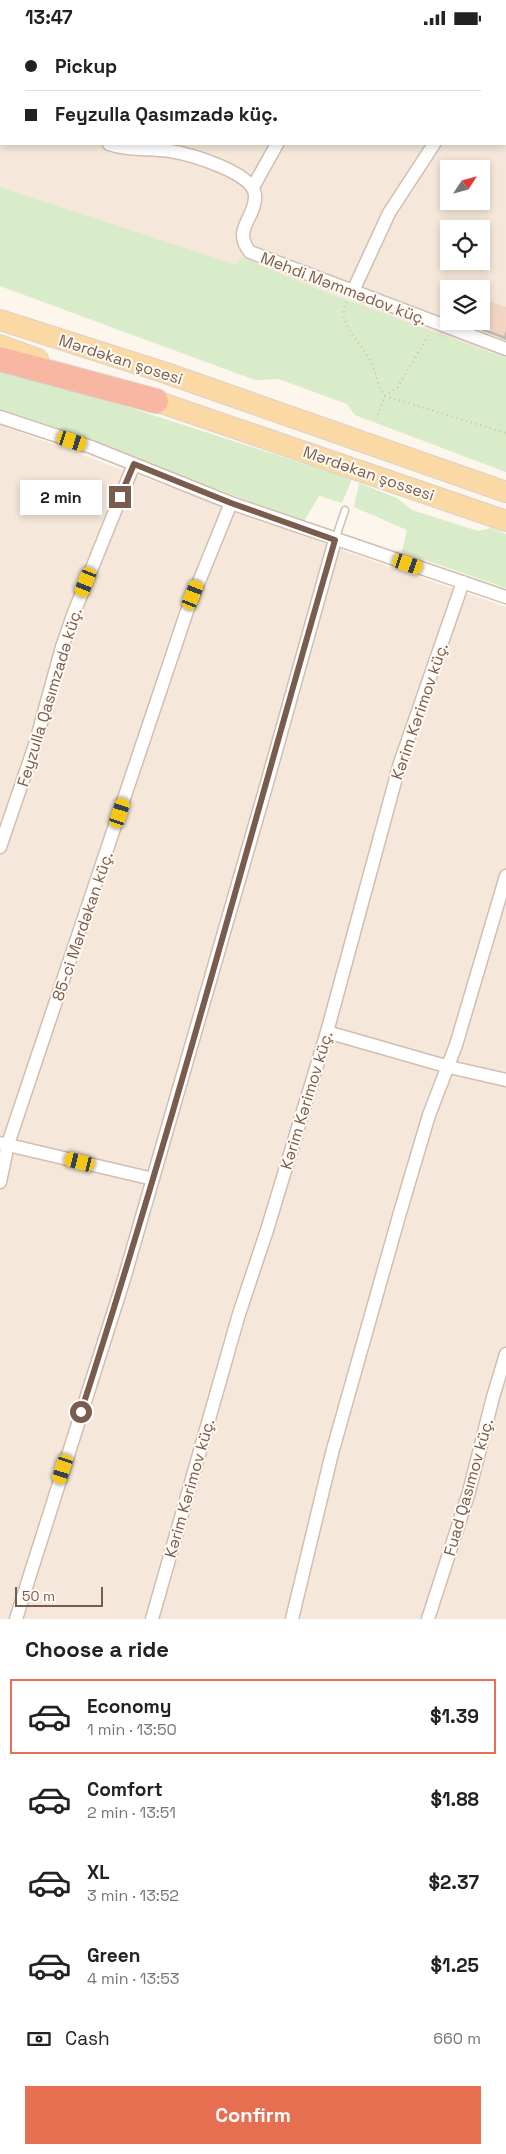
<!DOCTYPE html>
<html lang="en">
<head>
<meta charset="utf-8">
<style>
	:root { --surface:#fff; --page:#f2f2f2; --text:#222; --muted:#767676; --line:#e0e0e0; --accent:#e76f51 }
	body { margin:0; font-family:"Space Grotesk",sans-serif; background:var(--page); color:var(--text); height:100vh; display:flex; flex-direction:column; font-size:19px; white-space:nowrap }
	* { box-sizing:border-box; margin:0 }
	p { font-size:16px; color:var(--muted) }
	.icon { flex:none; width:28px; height:28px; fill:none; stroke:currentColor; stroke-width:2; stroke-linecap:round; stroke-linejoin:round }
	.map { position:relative; height:1584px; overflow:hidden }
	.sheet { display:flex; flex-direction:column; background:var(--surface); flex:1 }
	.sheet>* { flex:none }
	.guide { position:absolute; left:0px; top:0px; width:506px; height:110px; box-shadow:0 2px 8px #0003; display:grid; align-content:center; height:110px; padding:0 25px; background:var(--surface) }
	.needle { width:32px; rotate:54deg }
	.buttons { position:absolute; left:440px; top:125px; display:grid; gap:10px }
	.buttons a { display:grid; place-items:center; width:50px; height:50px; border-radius:0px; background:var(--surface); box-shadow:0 2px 8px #0003; font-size:25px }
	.scale { position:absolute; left:15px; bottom:12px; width:88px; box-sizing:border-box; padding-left:5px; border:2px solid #7a5c4d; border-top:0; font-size:14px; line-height:18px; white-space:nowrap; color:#7a5c4d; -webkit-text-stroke:4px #fffaf3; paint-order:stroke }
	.end { position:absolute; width:22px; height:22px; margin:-11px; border:6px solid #7a5c4d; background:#fff; box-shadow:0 0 0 2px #fff }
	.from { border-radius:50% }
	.bubble { position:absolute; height:35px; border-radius:0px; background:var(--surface); box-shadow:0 2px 8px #0003; font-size:16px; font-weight:600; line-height:35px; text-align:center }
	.car { position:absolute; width:15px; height:30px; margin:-15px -8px; border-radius:6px; box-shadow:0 0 4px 1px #0007; background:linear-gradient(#f5c518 24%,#345 0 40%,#f5c518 0 76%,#345 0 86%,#f5c518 0) }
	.guide b { display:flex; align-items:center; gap:18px; height:48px; font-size:19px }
	.guide b+b { border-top:1px solid var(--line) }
	.guide i { width:12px; height:12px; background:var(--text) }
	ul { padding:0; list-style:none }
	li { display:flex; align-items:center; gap:15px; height:75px; margin:0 10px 8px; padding:0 15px; border:2px solid transparent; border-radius:0px }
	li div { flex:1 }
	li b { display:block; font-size:19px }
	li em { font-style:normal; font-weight:600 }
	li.on { border-color:var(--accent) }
	li>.icon { width:45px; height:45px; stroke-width:1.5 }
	h2 { padding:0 25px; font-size:22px; line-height:60px }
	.pay { display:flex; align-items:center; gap:12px; height:55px; padding:0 25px; font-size:19px }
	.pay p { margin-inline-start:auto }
	.action { display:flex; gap:10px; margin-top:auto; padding:10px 25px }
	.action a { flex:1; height:58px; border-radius:0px; background:var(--accent); color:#fff; font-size:20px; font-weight:600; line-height:58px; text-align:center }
	.status { display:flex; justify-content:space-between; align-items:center; height:35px; padding:0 25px; background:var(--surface); direction:ltr }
	.status svg { height:14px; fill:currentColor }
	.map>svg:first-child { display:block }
</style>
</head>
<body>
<div class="status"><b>13:47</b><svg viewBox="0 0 49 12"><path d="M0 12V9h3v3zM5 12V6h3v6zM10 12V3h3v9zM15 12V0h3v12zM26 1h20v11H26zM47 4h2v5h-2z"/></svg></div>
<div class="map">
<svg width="506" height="1584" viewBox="0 0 506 1584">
	<rect width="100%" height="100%" fill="#fdf6ec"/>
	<path fill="#f5e8da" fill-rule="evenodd" d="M 0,0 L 506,0 L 506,437 L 355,380 L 347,369 L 279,344 L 255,345 L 0,251 ZM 1,1 L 505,1 L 505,109 L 1,109 ZM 449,134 L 481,134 L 481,166 L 449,166 ZM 449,194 L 481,194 L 481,226 L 449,226 ZM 449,254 L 481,254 L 481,286 L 449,286 Z
		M 0,390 L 353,519 L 506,572 L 506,1584 L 0,1584 Z"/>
	<path fill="#d8ecc9" d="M 0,152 L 236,230 L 241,222 L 322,256 L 506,323 L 506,437 L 355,380 L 347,369 L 279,344 L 255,345 L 0,251 Z
		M 0,331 L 352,444 L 342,468 L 319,461 L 304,486 L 0,375 Z
		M 359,448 L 397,463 L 412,475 L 478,496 L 491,493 L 506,499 L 506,553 L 402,517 L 407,495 L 354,472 Z"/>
	<path fill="#0003" d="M 506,274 L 506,305 L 476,293 L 471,288 L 481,286 Z"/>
	<path fill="#f3d5c3" d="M 481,263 L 506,272 L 506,295 L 504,301 L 470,289 L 470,286 L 481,286 Z"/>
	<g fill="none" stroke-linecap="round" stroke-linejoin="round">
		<g stroke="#d1beb0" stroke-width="9">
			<path id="lane" d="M 335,505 L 345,475"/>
		</g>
		<g stroke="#d1beb0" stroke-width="15">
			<path id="street" d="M 190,1 L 190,0
				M 352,1 L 353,0
				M 505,15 L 506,14
				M 0,71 L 1,72
				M 109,109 C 129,116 149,113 170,116 C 189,119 253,137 255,160 C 257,182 231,194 250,217 L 506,314
				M 253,152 L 277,109
				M 353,256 L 389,178 L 434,109
				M 0,382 L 91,412 L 231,468 L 506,562
				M 0,812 L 35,710 L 62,612 L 73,580 L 134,429
				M 327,997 L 449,1032 L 506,1045
				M 0,1108 L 153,1144
				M 0,1147 L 8,1109 L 187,576 L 231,468
				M 16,1584 L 124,1244 L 265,755 L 335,505
				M 152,1584 L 239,1279 L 267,1195 L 327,997 L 400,728 L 463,547
				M 292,1584 L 332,1418 L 399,1181 L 429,1080 L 456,1010 L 506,841
				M 428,1584 L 469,1457 L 493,1362 L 506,1319"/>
		</g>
		<g stroke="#dad1cd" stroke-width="22">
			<path id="primary" d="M 0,285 L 166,338 L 506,457
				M 0,310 L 38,324
				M 141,361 L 506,486"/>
		</g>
		<g stroke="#dad1cd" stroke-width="26">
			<path id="highway" d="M 0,324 L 156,366"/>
		</g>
		<path stroke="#d9b8a5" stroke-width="2" stroke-dasharray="1 4" stroke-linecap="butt" d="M 347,267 C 344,272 343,276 344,282 C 348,299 365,313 372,329 C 377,340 377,351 385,361 L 506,398
			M 378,380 L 385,361 L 397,353 L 430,298"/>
		<use href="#lane" stroke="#fff" stroke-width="6"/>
		<use href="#street" stroke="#fff" stroke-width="12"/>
		<use href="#primary" stroke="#fbd9a5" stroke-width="20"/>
		<use href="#highway" stroke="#f7b7a3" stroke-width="24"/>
	</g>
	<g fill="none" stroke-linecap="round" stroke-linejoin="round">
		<path stroke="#7a5c4d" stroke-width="6" d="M 81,1377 C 174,1089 251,796 335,505 L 231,468 L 134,429 L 120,462"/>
	</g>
	<g text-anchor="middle" stroke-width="4" stroke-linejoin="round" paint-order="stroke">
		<g font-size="16" fill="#7a5c4d" stroke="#fffaf3">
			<text transform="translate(344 253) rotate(21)" y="6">Mehdi Məmmədov küç.</text>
			<text transform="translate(121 324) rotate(18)" y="6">Mərdəkan şosesi</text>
			<text transform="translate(369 438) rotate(19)" y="6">Mərdəkan şossesi</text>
			<text transform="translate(49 662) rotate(-73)" y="6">Feyzulla Qasımzadə küç.</text>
			<text transform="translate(419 676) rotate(-71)" y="6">Kərim Kərimov küç.</text>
			<text transform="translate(82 891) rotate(-71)" y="6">85-ci Mərdəkan küç.</text>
			<text transform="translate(306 1065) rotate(-73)" y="6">Kərim Kərimov küç.</text>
			<text transform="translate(468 1452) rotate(-74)" y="6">Fuad Qasımov küç.</text>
			<text transform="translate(189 1453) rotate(-74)" y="6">Kərim Kərimov küç.</text>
		</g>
	</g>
</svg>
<div class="buttons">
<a><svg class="needle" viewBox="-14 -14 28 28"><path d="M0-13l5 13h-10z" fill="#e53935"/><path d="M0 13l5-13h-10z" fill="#767676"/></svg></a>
<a><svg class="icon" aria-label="locate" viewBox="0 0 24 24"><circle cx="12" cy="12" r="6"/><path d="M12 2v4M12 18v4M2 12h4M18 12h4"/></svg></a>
<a><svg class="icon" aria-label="layers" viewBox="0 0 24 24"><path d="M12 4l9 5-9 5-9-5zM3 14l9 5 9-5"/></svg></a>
</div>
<div class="scale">50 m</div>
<i class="end from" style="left:81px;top:1377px"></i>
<i class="end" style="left:120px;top:462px"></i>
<div class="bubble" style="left:20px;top:445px;width:82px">2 min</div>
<i class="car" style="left:72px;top:406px;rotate:108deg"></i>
<i class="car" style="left:408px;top:529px;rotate:109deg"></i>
<i class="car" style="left:86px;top:547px;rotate:202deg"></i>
<i class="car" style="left:193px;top:560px;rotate:21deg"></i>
<i class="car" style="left:120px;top:778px;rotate:18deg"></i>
<i class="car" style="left:80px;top:1127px;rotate:284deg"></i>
<i class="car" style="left:63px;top:1434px;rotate:198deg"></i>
<div class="guide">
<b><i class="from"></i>Pickup</b>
<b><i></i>Feyzulla Qasımzadə küç.</b>
</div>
</div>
<section class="sheet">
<h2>Choose a ride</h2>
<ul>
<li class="on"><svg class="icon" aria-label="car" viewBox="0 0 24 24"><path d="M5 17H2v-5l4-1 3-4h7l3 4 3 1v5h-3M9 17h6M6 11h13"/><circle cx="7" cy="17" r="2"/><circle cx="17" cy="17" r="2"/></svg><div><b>Economy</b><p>1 min · 13:50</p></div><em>$1.39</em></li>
<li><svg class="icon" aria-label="car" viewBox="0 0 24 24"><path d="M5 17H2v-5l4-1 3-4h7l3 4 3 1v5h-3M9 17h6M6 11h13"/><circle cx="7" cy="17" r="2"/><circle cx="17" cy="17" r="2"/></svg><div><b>Comfort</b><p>2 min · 13:51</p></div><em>$1.88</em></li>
<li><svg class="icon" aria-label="car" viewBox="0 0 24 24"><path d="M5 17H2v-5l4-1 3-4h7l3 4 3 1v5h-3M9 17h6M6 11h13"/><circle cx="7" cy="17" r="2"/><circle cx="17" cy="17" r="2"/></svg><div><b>XL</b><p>3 min · 13:52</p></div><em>$2.37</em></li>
<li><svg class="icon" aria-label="car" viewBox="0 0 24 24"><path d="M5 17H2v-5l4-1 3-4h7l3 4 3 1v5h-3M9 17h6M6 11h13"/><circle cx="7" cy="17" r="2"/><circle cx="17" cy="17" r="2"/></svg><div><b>Green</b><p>4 min · 13:53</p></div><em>$1.25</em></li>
</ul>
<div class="pay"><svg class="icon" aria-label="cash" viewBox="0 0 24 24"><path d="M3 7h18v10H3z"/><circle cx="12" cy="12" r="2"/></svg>Cash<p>660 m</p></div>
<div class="action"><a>Confirm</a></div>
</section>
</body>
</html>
